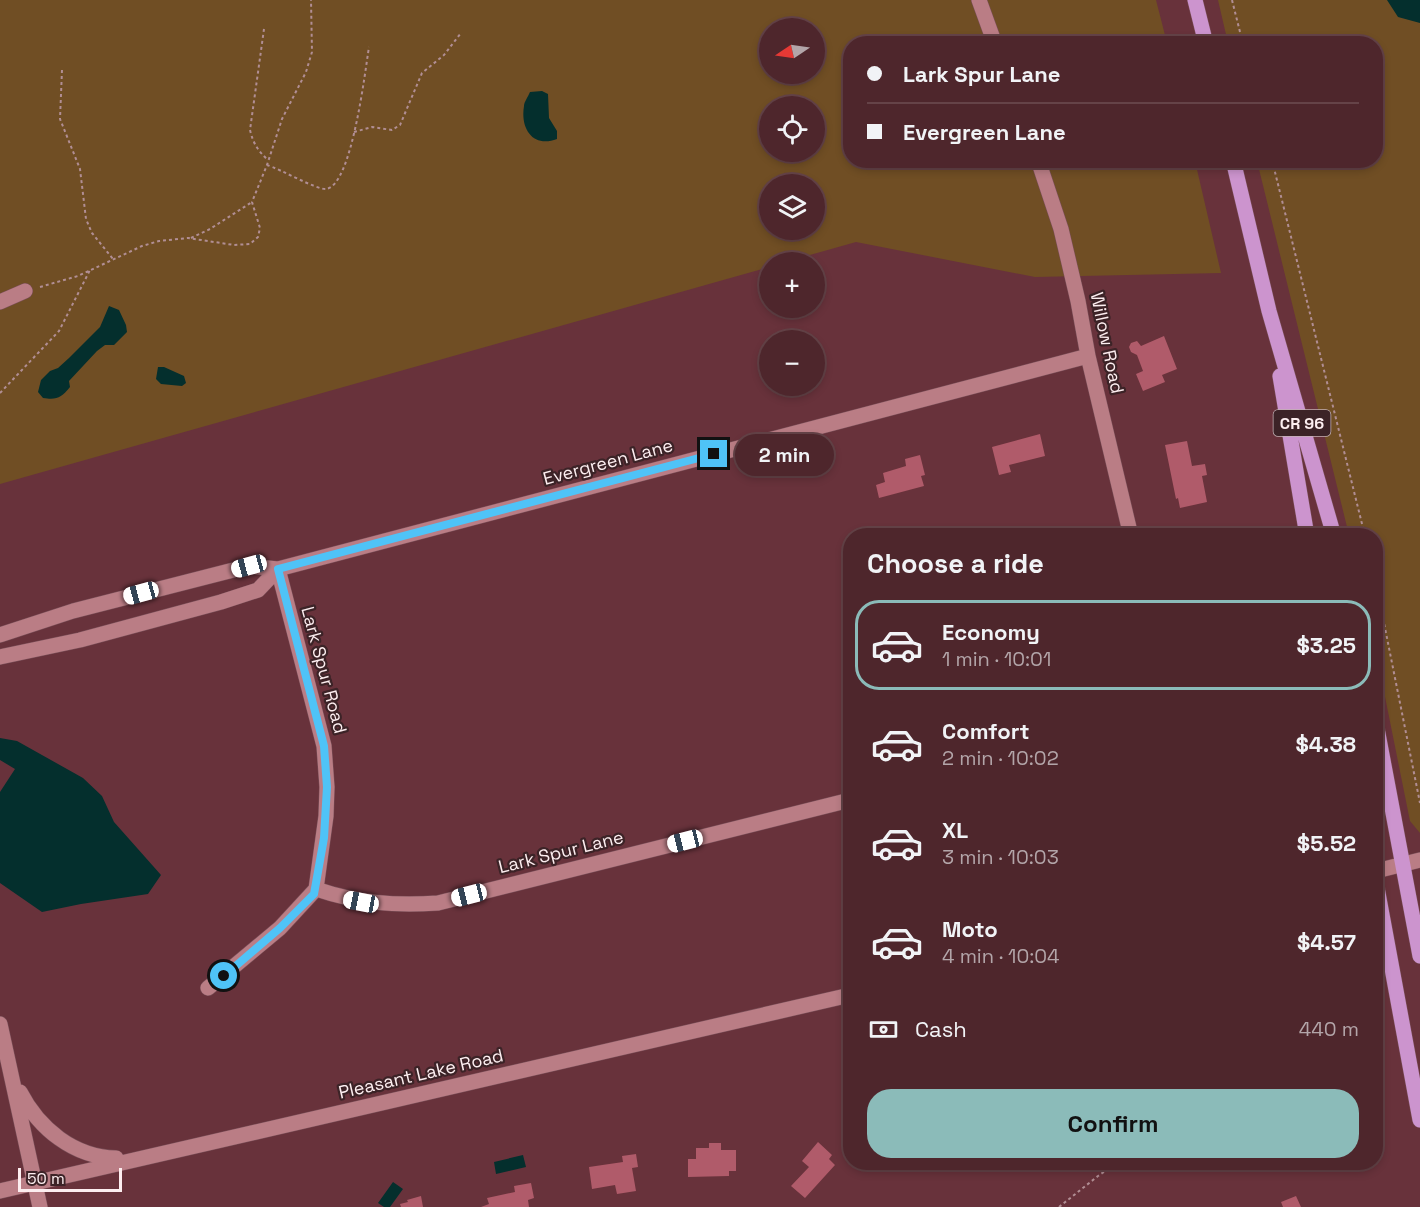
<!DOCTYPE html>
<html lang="en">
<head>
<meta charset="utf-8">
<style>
	:root { --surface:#4e262c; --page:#583238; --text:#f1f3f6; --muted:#b3a5a9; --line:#654348; --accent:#8bbbb9 }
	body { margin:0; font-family:"Space Grotesk",sans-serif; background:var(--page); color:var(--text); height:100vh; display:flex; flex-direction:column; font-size:22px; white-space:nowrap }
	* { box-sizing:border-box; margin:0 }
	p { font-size:20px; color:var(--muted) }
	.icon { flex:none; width:33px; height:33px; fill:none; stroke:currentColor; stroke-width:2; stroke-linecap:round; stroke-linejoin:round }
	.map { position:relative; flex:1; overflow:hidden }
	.side { position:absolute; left:843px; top:528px; width:540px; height:642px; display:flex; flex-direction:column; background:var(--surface); border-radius:24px; box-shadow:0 3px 9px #0003,0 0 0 2px var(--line) }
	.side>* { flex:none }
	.banner { position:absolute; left:843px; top:36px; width:540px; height:132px; border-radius:24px; box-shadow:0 3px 9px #0003,0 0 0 2px var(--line); display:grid; align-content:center; height:132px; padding:0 24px; background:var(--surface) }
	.needle { width:39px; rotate:257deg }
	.buttons { position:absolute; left:759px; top:18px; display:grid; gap:12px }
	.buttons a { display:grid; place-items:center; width:66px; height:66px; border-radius:50%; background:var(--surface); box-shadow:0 3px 9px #0003,0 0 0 2px var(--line); font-size:30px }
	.scale { position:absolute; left:18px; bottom:15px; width:104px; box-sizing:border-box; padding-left:6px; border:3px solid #fdeef0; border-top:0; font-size:16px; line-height:21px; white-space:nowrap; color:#fdeef0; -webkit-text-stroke:4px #3c2327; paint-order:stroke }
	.end { position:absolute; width:27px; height:27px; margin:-14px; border:8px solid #4fc3f7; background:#111; box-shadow:0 0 0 3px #111 }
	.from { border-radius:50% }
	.bubble { position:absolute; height:42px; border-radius:21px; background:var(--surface); box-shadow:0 3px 9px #0003,0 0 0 2px var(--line); font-size:20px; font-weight:600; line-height:42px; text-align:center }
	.car { position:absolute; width:18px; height:36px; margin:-18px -9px; border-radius:8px; box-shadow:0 0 4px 2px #0007; background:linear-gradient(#fff 24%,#345 0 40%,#fff 0 76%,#345 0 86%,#fff 0) }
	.banner b { display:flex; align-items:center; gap:21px; height:57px; font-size:22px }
	.banner b+b { border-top:2px solid var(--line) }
	.banner i { width:15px; height:15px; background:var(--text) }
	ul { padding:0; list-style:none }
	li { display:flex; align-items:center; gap:18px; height:90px; margin:0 12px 9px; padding:0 12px; border:3px solid transparent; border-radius:24px }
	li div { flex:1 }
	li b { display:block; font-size:22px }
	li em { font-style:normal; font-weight:600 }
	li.active { border-color:var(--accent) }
	li>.icon { width:54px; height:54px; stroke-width:1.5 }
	h2 { padding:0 24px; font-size:27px; line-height:72px }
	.pay { display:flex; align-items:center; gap:15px; height:66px; padding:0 24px; font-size:22px }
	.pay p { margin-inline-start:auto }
	.button { display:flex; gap:12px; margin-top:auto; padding:12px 24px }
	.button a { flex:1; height:69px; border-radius:24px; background:var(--accent); color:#111; font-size:24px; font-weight:600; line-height:69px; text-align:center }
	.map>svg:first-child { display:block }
</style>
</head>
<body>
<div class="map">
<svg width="1420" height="1207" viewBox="0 0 1420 1207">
	<rect width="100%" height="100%" fill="#68323b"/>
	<path fill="#704e24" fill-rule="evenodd" d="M 0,0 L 1156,0 L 1167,43 L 850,44 L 850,160 L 1195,161 L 1221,273 L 1035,277 L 856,242 L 785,262 L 770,262 L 769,267 L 0,484 ZM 770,28 L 814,28 L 814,74 L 770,74 ZM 770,106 L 814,106 L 814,152 L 770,152 ZM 770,184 L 814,184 L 814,230 L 770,230 Z
		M 1218,0 L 1420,0 L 1420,833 L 1410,821 L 1376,652 L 1376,536 L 1349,535 L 1257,161 L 1376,160 L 1376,44 L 1228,43 Z"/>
	<path fill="#042f2d" d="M 1387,0 L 1420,0 L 1420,23 L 1398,17 Z
		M 542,91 L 548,94 L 549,118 L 557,131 L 557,139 C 534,148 520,130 524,106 C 524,102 528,97 530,92 Z
		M 109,306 L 119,310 L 126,325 L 127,332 L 114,345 L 105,345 L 97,351 L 69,381 L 70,387 C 61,398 57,400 43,398 L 38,392 L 41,380 L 50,371 L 58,368 L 69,358 L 100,327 Z
		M 158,367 L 164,367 L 184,376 L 186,383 L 182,386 L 161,384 L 156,379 Z
		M 0,738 L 17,741 L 83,778 L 102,796 L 114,822 L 161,875 L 148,894 L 81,904 L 42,912 L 0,883 L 0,792 L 15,769 L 0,760 Z
		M 523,1155 L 526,1167 L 496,1174 L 494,1162 Z
		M 393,1182 L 403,1189 L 390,1207 L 384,1207 L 378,1203 Z"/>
	<path fill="#b05b6a" d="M 1164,336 L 1177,369 L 1162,375 L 1165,382 L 1143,391 L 1136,374 L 1143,371 L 1137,355 L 1131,352 L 1129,347 L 1131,343 L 1137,341 L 1141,346 Z
		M 1040,434 L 1045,456 L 1009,465 L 1011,472 L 999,475 L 992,447 Z
		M 1187,441 L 1192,466 L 1205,464 L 1207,475 L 1202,476 L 1207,502 L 1180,508 L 1178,498 L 1176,499 L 1165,445 Z
		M 920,455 L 925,475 L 921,476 L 924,486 L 879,498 L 876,485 L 885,482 L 883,473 L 906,466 L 905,459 Z
		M 818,1142 L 832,1155 L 829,1159 L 835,1165 L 805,1198 L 791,1186 L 809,1167 L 802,1161 Z
		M 709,1143 L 721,1143 L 721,1150 L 736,1150 L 736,1171 L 729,1171 L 729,1176 L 688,1177 L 688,1159 L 696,1159 L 696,1148 L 709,1148 Z
		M 636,1154 L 638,1167 L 632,1168 L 636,1191 L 617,1194 L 615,1185 L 592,1189 L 589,1167 L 623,1162 L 622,1156 Z
		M 531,1183 L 534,1198 L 528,1200 L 529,1207 L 481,1207 L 489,1204 L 487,1198 L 515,1192 L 514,1186 Z
		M 421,1196 L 423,1207 L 401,1207 L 400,1204 L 408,1202 L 407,1200 Z
		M 1296,1196 L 1301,1207 L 1283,1207 L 1281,1202 Z"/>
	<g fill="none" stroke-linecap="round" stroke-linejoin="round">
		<g stroke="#794f58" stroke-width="16">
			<path id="minor" d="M 979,0 L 995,44
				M 1038,160 L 1061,229 L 1078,301 L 1088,356 L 1131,536
				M 0,302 L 25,291
				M 278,569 L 324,746 L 327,787 L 326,816 L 316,889
				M 0,635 L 73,611 L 249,566 L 278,569 L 1088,356
				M 0,657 L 80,640 L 221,602 L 258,590 L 278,569
				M 1376,871 L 1420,860
				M 316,889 C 357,903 395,906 438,903 L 850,800
				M 208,988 L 280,928 L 316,889
				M 0,1024 L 40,1207
				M 20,1092 C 39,1129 74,1157 116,1158
				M 0,1191 L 850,995"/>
		</g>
		<g stroke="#794f58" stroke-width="16">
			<path id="major" d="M 1195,0 L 1206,44
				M 1233,160 L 1269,311 L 1334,536
				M 1280,376 L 1307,536
				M 1376,723 L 1420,956
				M 1376,882 L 1420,1120"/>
		</g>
		<path stroke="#b18e94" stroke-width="2" stroke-dasharray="3 3" stroke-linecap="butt" d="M 1232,0 L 1243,44
			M 264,29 L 250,130 C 253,143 258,151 268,160
			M 62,70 L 60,119 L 80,169 L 86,219 L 92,233 L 113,259
			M 354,132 L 372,127 L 392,130 L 400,125 L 422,73 L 444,55 L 461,33
			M 1272,160 L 1365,536
			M 267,165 C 280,169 317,190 326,189 C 352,186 365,71 369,47
			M 191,238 L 210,229 L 252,202
			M 40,287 L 78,276 L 142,246 L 159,241 L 188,238 L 234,245 L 250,244 L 258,237 L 260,228 L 252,202 L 267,165 L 282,119 L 306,72 L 312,52 L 311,0
			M 0,393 L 59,331 L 90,270
			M 1376,583 L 1420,803
			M 1059,1207 L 1098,1176 L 1118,1162"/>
		<use href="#minor" stroke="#ba7d85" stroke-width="15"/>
		<use href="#major" stroke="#cc94ce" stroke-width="15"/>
	</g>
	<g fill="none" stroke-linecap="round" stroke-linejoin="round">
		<path stroke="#4fc3f7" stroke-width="8" d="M 224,976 L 280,928 L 314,894 L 324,838 L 327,787 L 324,746 L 278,569 L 714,454"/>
	</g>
	<g text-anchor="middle" stroke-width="4.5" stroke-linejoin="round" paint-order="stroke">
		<rect fill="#3c2327" stroke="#c3b1b4" stroke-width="1.5" x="1273.5" y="410" width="57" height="26" rx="4.5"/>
		<g font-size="16" font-weight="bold" fill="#fdeef0">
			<text x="1302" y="429">CR 96</text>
		</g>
		<g font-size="18" fill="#fdeef0" stroke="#3c2327">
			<text transform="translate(1107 343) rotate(78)" y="6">Willow Road</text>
			<text transform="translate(608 462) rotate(-15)" y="6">Evergreen Lane</text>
			<text transform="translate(324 670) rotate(75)" y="6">Lark Spur Road</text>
			<text transform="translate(561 852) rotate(-14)" y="6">Lark Spur Lane</text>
			<text transform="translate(421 1074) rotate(-13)" y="6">Pleasant Lake Road</text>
		</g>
	</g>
</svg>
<div class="buttons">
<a><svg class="needle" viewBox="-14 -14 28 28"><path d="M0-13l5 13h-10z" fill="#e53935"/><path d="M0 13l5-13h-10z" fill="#b3a5a9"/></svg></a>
<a><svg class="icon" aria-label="locate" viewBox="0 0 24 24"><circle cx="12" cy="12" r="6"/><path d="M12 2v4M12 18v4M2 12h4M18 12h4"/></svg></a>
<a><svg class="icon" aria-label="layers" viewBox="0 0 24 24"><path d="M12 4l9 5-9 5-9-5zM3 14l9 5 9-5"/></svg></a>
<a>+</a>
<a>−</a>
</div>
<div class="scale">50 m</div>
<i class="end from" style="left:224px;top:976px"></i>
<i class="end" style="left:714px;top:454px"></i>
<div class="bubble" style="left:735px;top:434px;width:99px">2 min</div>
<i class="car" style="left:249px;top:566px;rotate:255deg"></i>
<i class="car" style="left:141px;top:593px;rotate:255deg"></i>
<i class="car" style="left:685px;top:841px;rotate:256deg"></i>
<i class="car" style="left:469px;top:895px;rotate:256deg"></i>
<i class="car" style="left:361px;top:902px;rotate:281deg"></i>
<div class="banner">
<b><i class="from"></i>Lark Spur Lane</b>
<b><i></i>Evergreen Lane</b>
</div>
<section class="side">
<h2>Choose a ride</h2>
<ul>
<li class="active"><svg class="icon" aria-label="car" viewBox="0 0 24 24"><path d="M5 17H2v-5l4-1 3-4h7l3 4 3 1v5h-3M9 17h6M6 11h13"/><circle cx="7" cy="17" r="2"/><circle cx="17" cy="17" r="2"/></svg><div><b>Economy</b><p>1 min · 10:01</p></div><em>$3.25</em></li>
<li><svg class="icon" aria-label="car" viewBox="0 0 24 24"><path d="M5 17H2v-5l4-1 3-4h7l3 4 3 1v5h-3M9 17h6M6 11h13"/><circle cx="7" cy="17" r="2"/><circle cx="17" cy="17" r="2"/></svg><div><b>Comfort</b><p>2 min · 10:02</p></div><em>$4.38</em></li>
<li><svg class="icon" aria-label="car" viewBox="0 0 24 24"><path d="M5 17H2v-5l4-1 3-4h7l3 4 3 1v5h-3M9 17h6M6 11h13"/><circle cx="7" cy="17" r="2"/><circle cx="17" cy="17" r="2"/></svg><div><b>XL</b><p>3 min · 10:03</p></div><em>$5.52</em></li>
<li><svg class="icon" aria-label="car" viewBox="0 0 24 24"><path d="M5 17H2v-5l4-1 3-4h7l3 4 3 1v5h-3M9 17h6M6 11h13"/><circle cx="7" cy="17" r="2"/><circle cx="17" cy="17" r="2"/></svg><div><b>Moto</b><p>4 min · 10:04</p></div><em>$4.57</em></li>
</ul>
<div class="pay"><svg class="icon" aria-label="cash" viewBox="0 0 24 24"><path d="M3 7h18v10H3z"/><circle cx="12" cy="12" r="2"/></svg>Cash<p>440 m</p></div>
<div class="button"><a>Confirm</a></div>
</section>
</div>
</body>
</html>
